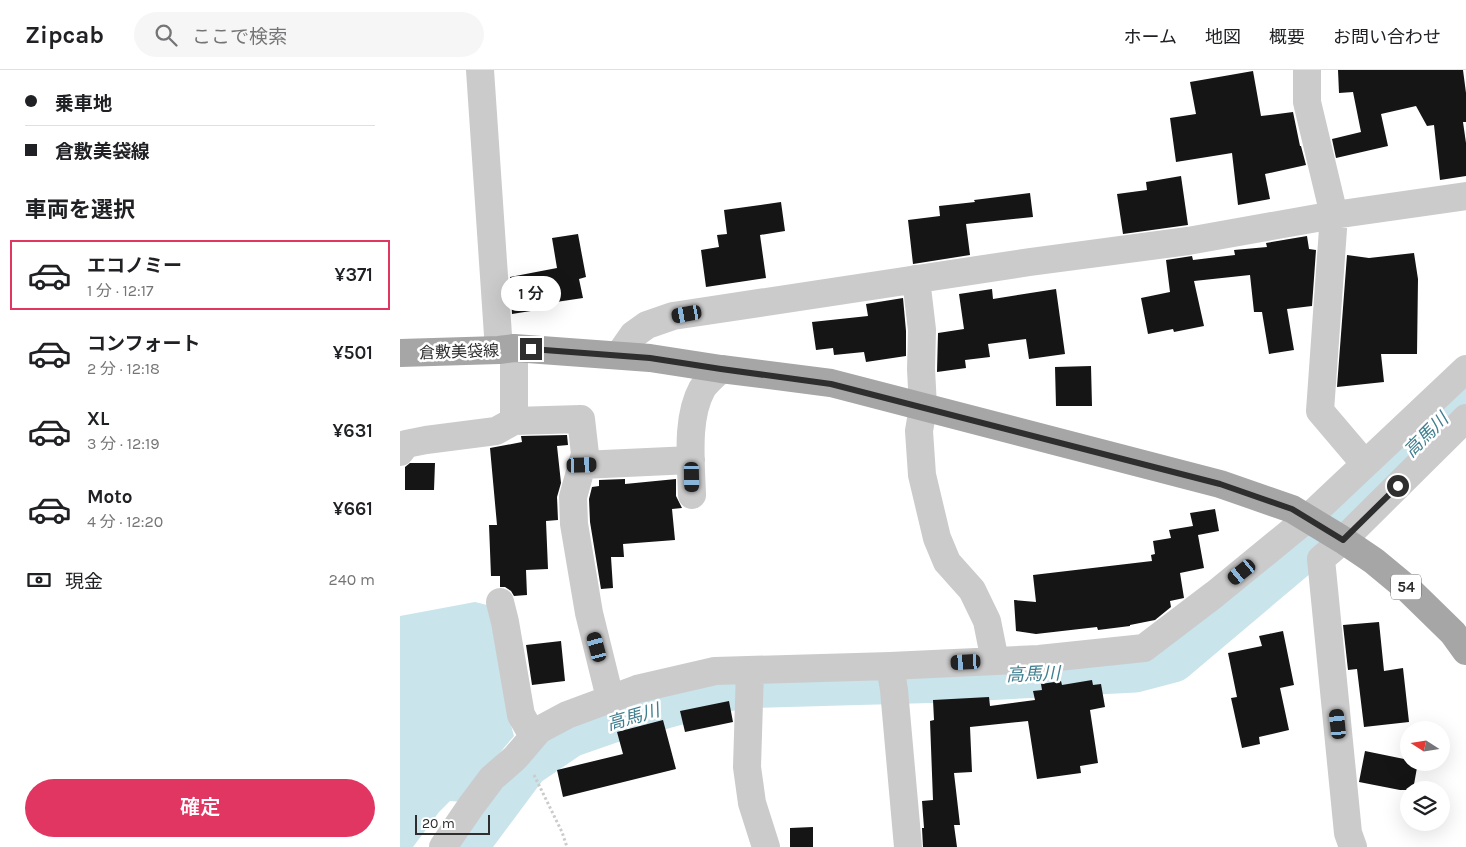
<!DOCTYPE html>
<html lang="ja">
<head>
<meta charset="utf-8">
<style>
	:root { --surface:#fff; --page:#f6f6f6; --text:#202124; --muted:#757577; --line:#e0e0e0; --accent:#e13562 }
	body { margin:0; font-family:Karla,"Noto Sans JP",sans-serif; background:var(--page); color:var(--text); height:100vh; display:flex; flex-direction:column; font-size:19px; white-space:nowrap }
	* { box-sizing:border-box; margin:0 }
	p { font-size:16px; color:var(--muted) }
	.icon { flex:none; width:28px; height:28px; fill:none; stroke:currentColor; stroke-width:2; stroke-linecap:round; stroke-linejoin:round }
	.map { position:relative; flex:1; overflow:hidden }
	.sheet { display:flex; flex-direction:column; background:var(--surface); width:400px }
	.sheet>* { flex:none }
	.top-card { display:grid; align-content:center; height:110px; padding:0 25px; background:var(--surface) }
	.needle { width:32px; rotate:282deg }
	.buttons { position:absolute; left:1000px; top:651px; display:grid; gap:10px }
	.buttons a { display:grid; place-items:center; width:50px; height:50px; border-radius:50%; background:var(--surface); box-shadow:0 5px 20px #0002; font-size:25px }
	.scale { position:absolute; left:15px; bottom:12px; width:75px; box-sizing:border-box; padding-left:5px; border:2px solid #2e2e2e; border-top:0; font-size:14px; line-height:18px; white-space:nowrap; color:#2e2e2e; -webkit-text-stroke:4px #fff; paint-order:stroke }
	.end { position:absolute; width:22px; height:22px; margin:-11px; border:6px solid #2e2e2e; background:#fff; box-shadow:0 0 0 2px #fff }
	.from { border-radius:50% }
	.bubble { position:absolute; height:35px; border-radius:18px; background:var(--surface); box-shadow:0 5px 20px #0002; font-size:16px; font-weight:600; line-height:35px; text-align:center }
	.car { position:absolute; width:15px; height:30px; margin:-15px -8px; border-radius:6px; box-shadow:0 0 4px 1px #0007; background:linear-gradient(#222 24%,#8ab4d8 0 40%,#222 0 76%,#8ab4d8 0 86%,#222 0) }
	.top-card b { display:flex; align-items:center; gap:18px; height:48px; font-size:19px }
	.top-card b+b { border-top:1px solid var(--line) }
	.top-card i { width:12px; height:12px; background:var(--text) }
	ul { padding:0; list-style:none }
	li { display:flex; align-items:center; gap:15px; height:70px; margin:0 10px 8px; padding:0 15px; border:2px solid transparent; border-radius:0px }
	li div { flex:1 }
	li b { display:block; font-size:19px }
	li em { font-style:normal; font-weight:600 }
	li.selected { border-color:var(--accent) }
	li>.icon { width:45px; height:45px; stroke-width:1.5 }
	h2 { padding:0 25px; font-size:22px; line-height:60px }
	.pay { display:flex; align-items:center; gap:12px; height:55px; padding:0 25px; font-size:19px }
	.pay p { margin-inline-start:auto }
	.primary-button { display:flex; gap:10px; margin-top:auto; padding:10px 25px }
	.primary-button a { flex:1; height:58px; border-radius:30px; background:var(--accent); color:#fff; font-size:20px; font-weight:600; line-height:58px; text-align:center }
	header { display:flex; align-items:center; gap:30px; box-sizing:border-box; height:70px; padding:0 25px; background:var(--surface); border-bottom:1px solid var(--line) }
	header strong { font-size:24px }
	nav { display:flex; gap:28px; margin-inline-start:auto; font-size:18px }
	.search { width:350px; height:45px; background:var(--page); display:flex; align-items:center; gap:12px; box-sizing:border-box; padding:0 18px; border-radius:28px; color:var(--muted); font-size:19px }
	main { display:flex; flex:1; min-height:0 }
	.map>svg:first-child { display:block }
</style>
</head>
<body>
<header>
<strong>Zipcab</strong>
<div class="search"><svg class="icon" aria-label="search" viewBox="0 0 24 24"><circle cx="10" cy="10" r="6"/><path d="M15 15l6 6"/></svg>ここで検索</div>
<nav><a>ホーム</a><a>地図</a><a>概要</a><a>お問い合わせ</a></nav>
</header>
<main>
<section class="sheet">
<div class="top-card">
<b><i class="from"></i>乗車地</b>
<b><i></i>倉敷美袋線</b>
</div>
<h2>車両を選択</h2>
<ul>
<li class="selected"><svg class="icon" aria-label="car" viewBox="0 0 24 24"><path d="M5 17H2v-5l4-1 3-4h7l3 4 3 1v5h-3M9 17h6M6 11h13"/><circle cx="7" cy="17" r="2"/><circle cx="17" cy="17" r="2"/></svg><div><b>エコノミー</b><p>1 分 · 12:17</p></div><em>¥371</em></li>
<li><svg class="icon" aria-label="car" viewBox="0 0 24 24"><path d="M5 17H2v-5l4-1 3-4h7l3 4 3 1v5h-3M9 17h6M6 11h13"/><circle cx="7" cy="17" r="2"/><circle cx="17" cy="17" r="2"/></svg><div><b>コンフォート</b><p>2 分 · 12:18</p></div><em>¥501</em></li>
<li><svg class="icon" aria-label="car" viewBox="0 0 24 24"><path d="M5 17H2v-5l4-1 3-4h7l3 4 3 1v5h-3M9 17h6M6 11h13"/><circle cx="7" cy="17" r="2"/><circle cx="17" cy="17" r="2"/></svg><div><b>XL</b><p>3 分 · 12:19</p></div><em>¥631</em></li>
<li><svg class="icon" aria-label="car" viewBox="0 0 24 24"><path d="M5 17H2v-5l4-1 3-4h7l3 4 3 1v5h-3M9 17h6M6 11h13"/><circle cx="7" cy="17" r="2"/><circle cx="17" cy="17" r="2"/></svg><div><b>Moto</b><p>4 分 · 12:20</p></div><em>¥661</em></li>
</ul>
<div class="pay"><svg class="icon" aria-label="cash" viewBox="0 0 24 24"><path d="M3 7h18v10H3z"/><circle cx="12" cy="12" r="2"/></svg>現金<p>240 m</p></div>
<div class="primary-button"><a>確定</a></div>
</section>
<div class="map">
<svg width="1066" height="777" viewBox="0 0 1066 777">
	<rect width="100%" height="100%" fill="#fff"/>
	<path fill="#c9e4eb" d="M 75,532 L 87,535 L 96,546 L 106,637 L 114,666 L 81,705 L 64,732 L 50,731 L 39,742 L 13,777 L 0,777 L 0,546 Z"/>
	<g fill="none" stroke-linecap="round" stroke-linejoin="round">
		<path stroke="#c9e4eb" stroke-width="45" d="M 65,777 L 126,695 L 170,665 L 210,651 L 338,616 L 547,610 L 735,600 L 773,590 L 901,482 L 967,423 L 1066,326"/>
	</g>
	<path fill="#151515" d="M 938,0 L 1063,0 L 1066,23 L 1066,52 L 1063,52 L 1066,73 L 1066,106 L 1040,110 L 1034,55 L 1027,56 L 1016,36 L 981,44 L 988,76 L 936,88 L 932,69 L 961,62 L 953,22 L 939,23 Z
		M 853,1 L 861,46 L 893,42 L 900,76 L 901,76 L 906,95 L 865,104 L 870,129 L 838,135 L 832,83 L 776,92 L 770,48 L 796,44 L 790,12 Z
		M 781,106 L 788,155 L 723,164 L 717,124 L 747,120 L 746,112 Z
		M 630,123 L 633,147 L 566,154 L 570,185 L 513,194 L 508,150 L 540,146 L 539,136 L 575,132 L 574,130 Z
		M 381,132 L 385,161 L 360,165 L 366,208 L 306,217 L 301,180 L 319,177 L 317,165 L 327,164 L 324,140 Z
		M 178,164 L 186,207 L 179,209 L 183,228 L 136,235 L 137,240 L 112,244 L 110,207 L 157,198 L 152,168 Z
		M 907,166 L 909,179 L 916,180 L 912,236 L 887,239 L 894,280 L 869,284 L 862,242 L 854,242 L 850,205 L 794,211 L 804,256 L 774,262 L 773,259 L 748,264 L 741,228 L 770,222 L 766,190 L 792,186 L 793,190 L 835,185 L 834,180 L 867,177 L 866,173 Z
		M 1014,183 L 1018,209 L 1017,284 L 981,284 L 984,312 L 937,317 L 947,185 L 969,188 Z
		M 592,219 L 593,229 L 656,219 L 665,284 L 629,289 L 626,269 L 588,274 L 590,287 L 565,290 L 566,298 L 537,302 L 538,263 L 564,259 L 559,224 Z
		M 503,228 L 506,261 L 506,286 L 466,292 L 464,282 L 434,285 L 433,278 L 416,280 L 412,252 L 468,246 L 466,234 Z
		M 691,296 L 692,336 L 656,336 L 655,297 Z
		M 167,365 L 168,375 L 157,376 L 161,413 L 157,427 L 158,450 L 146,451 L 148,499 L 126,500 L 127,525 L 114,526 L 111,521 L 105,517 L 100,517 L 100,506 L 91,506 L 89,455 L 97,455 L 90,378 L 122,372 L 121,366 Z
		M 10,393 L 35,393 L 34,420 L 5,420 L 5,397 Z
		M 225,409 L 225,414 L 276,409 L 276,426 L 282,438 L 272,439 L 275,470 L 223,474 L 224,487 L 211,487 L 213,518 L 201,519 L 190,452 L 189,429 L 192,417 L 199,416 L 199,410 Z
		M 815,439 L 819,461 L 798,465 L 804,498 L 780,503 L 784,528 L 770,531 L 771,537 L 755,550 L 730,555 L 730,556 L 698,560 L 697,557 L 636,564 L 616,561 L 614,530 L 636,532 L 633,505 L 752,491 L 751,485 L 755,484 L 753,471 L 771,468 L 769,460 L 793,456 L 790,443 Z
		M 979,552 L 984,601 L 1003,598 L 1009,652 L 964,657 L 957,599 L 948,600 L 943,555 Z
		M 883,561 L 894,615 L 880,618 L 889,660 L 859,667 L 860,674 L 842,678 L 831,628 L 837,627 L 828,583 L 862,576 L 859,566 Z
		M 161,571 L 165,611 L 132,615 L 126,575 Z
		M 692,610 L 693,615 L 701,614 L 705,637 L 690,640 L 698,693 L 680,696 L 681,703 L 637,709 L 628,651 L 570,657 L 572,702 L 554,703 L 560,755 L 554,755 L 557,777 L 523,777 L 522,758 L 524,758 L 522,731 L 533,730 L 530,651 L 534,650 L 533,630 L 589,627 L 590,636 L 635,630 L 633,621 L 642,620 L 641,614 L 661,611 L 662,615 Z
		M 329,631 L 333,652 L 285,662 L 280,641 Z
		M 263,650 L 276,699 L 163,727 L 157,700 L 223,684 L 217,662 Z
		M 965,681 L 1009,690 L 1009,692 L 1018,692 L 1013,720 L 1000,720 L 959,712 Z
		M 413,757 L 413,777 L 390,777 L 390,758 Z"/>
	<g fill="none" stroke-linecap="round" stroke-linejoin="round">
		<path stroke="#cbcbcb" stroke-width="3" stroke-dasharray="2.5 2.5" stroke-linecap="butt" d="M 134,705 L 162,762 L 167,777"/>
		<path stroke="#cbcbcb" stroke-width="28" d="M 80,0 L 99,280
			M 907,0 L 907,32 L 934,145 L 920,341 L 965,394
			M 516,209 L 522,260 L 521,299 L 523,337 L 519,361 L 522,405 L 537,468 L 547,492 L 572,520 L 587,551 L 595,591
			M 219,285 L 233,265 L 247,255 L 273,246 L 630,192 L 788,171 L 934,145 L 1066,126
			M 114,351 L 181,349 L 185,384 L 173,427 L 174,454 L 189,543 L 210,628
			M 0,382 L 6,374 L 26,370 L 96,361 L 114,351 L 114,278
			M 182,395 L 291,390
			M 292,425 C 291,392 286,348 302,319 C 306,312 315,305 321,299
			M 100,532 L 105,552 L 121,645 L 133,666
			M 490,596 L 494,620 L 508,777
			M 350,600 L 347,697 L 352,733 L 366,777
			M 43,777 L 71,736 L 92,708 L 115,688 L 139,660 L 167,645 L 237,619 L 315,601 L 490,596 L 639,589 L 744,578 L 815,524 L 908,448 L 1066,299
			M 953,777 L 948,763 L 921,489 L 943,470 L 1066,348"/>
		<path stroke="#a6a6a6" stroke-width="28" d="M 0,283 L 99,280 L 114,278 L 250,288 L 321,299 L 431,313 L 820,414 L 892,439 L 943,470 L 974,491 L 1009,520 L 1053,563 L 1066,581"/>
	</g>
	<g fill="none" stroke-linecap="round" stroke-linejoin="round">
		<path stroke="#2e2e2e" stroke-width="6" d="M 131,279 L 250,288 L 321,299 L 431,314 L 820,414 L 892,439 L 943,470 L 998,416"/>
	</g>
	<g text-anchor="middle" stroke-width="5" stroke-linejoin="round" paint-order="stroke">
		<rect fill="#fff" stroke="#6d6d6d" stroke-width="1" x="991" y="504.5" width="30" height="25" rx="4"/>
		<g font-size="15" font-weight="bold" fill="#2e2e2e">
			<text x="1006" y="522">54</text>
		</g>
		<g font-size="16" fill="#2e2e2e" stroke="#fff">
			<text transform="translate(59 281) rotate(-2)" y="6">倉敷美袋線</text>
		</g>
		<g font-size="18" font-style="italic" fill="#3e7e8f" stroke="#fff">
			<text transform="translate(1026 365) rotate(-45)" y="6">高馬川</text>
			<text transform="translate(633 604) rotate(-2)" y="6">高馬川</text>
			<text transform="translate(233 647) rotate(-16)" y="6">高馬川</text>
		</g>
	</g>
</svg>
<div class="buttons">
<a><svg class="needle" viewBox="-14 -14 28 28"><path d="M0-13l5 13h-10z" fill="#e53935"/><path d="M0 13l5-13h-10z" fill="#757577"/></svg></a>
<a><svg class="icon" aria-label="layers" viewBox="0 0 24 24"><path d="M12 4l9 5-9 5-9-5zM3 14l9 5 9-5"/></svg></a>
</div>
<div class="scale">20 m</div>
<i class="end from" style="left:998px;top:416px"></i>
<i class="end" style="left:131px;top:279px"></i>
<div class="bubble" style="left:101px;top:206px;width:60px">1 分</div>
<i class="car" style="left:287px;top:244px;rotate:260deg"></i>
<i class="car" style="left:182px;top:395px;rotate:88deg"></i>
<i class="car" style="left:292px;top:407px;rotate:179deg"></i>
<i class="car" style="left:842px;top:502px;rotate:231deg"></i>
<i class="car" style="left:197px;top:577px;rotate:345deg"></i>
<i class="car" style="left:566px;top:592px;rotate:267deg"></i>
<i class="car" style="left:938px;top:654px;rotate:354deg"></i>
</div>
</main>
</body>
</html>
